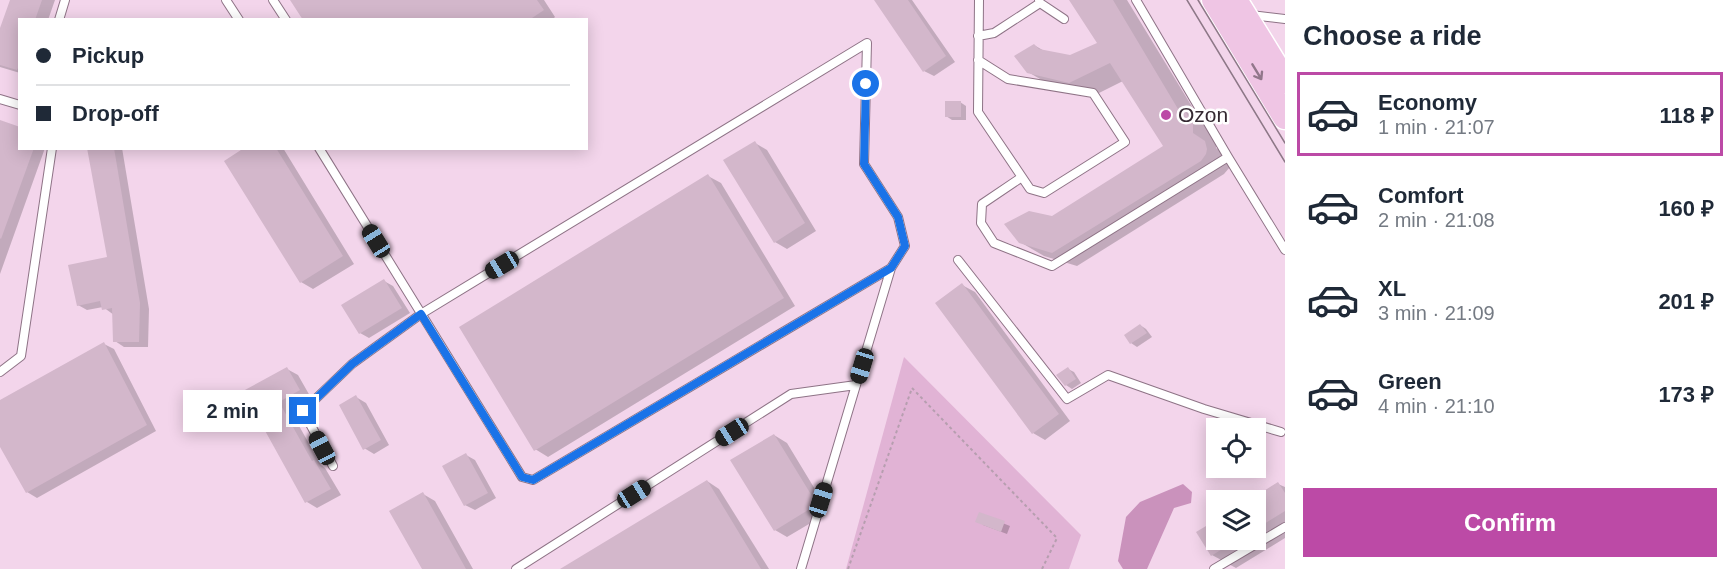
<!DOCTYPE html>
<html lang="en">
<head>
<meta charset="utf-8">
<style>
	:root { --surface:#fff; --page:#f6f6f7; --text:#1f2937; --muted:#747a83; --line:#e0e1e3; --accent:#bc4aa6 }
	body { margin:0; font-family:Arial,sans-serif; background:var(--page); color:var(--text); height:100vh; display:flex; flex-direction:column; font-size:22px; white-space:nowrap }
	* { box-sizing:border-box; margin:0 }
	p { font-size:20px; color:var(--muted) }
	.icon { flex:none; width:33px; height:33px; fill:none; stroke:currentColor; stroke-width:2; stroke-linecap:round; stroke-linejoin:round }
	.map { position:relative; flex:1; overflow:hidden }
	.side { display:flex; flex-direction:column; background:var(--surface); width:450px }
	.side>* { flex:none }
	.guide { position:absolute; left:18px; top:18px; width:570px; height:132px; border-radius:0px; box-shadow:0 3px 15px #0003; display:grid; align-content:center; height:132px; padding:0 18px; background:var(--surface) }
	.tools { position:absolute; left:1206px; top:418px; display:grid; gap:12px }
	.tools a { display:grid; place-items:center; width:60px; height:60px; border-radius:0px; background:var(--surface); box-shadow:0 3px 15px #0003; font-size:30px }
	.end { position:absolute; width:27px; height:27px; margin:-14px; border:8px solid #1a73e8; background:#fff; box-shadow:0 0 0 3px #fff }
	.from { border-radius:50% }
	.bubble { position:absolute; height:42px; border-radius:0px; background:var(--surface); box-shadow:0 3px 15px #0003; font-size:20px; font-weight:700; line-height:42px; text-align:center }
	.car { position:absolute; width:18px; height:36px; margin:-18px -9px; border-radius:8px; box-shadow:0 0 4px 2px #0007; background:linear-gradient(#222 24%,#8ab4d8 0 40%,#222 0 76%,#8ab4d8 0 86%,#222 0) }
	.guide b { display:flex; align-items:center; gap:21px; height:57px; font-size:22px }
	.guide b+b { border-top:2px solid var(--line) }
	.guide i { width:15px; height:15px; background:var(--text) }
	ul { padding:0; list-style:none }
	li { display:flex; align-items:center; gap:18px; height:84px; margin:0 12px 9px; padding:0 6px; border:3px solid transparent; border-radius:0px }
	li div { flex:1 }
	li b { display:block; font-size:22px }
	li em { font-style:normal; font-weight:700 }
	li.current { border-color:var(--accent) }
	li>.icon { width:54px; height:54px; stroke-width:1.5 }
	h2 { padding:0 18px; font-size:27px; line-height:72px }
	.primary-button { display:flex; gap:12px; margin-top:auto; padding:12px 18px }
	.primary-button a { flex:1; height:69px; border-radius:0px; background:var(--accent); color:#fff; font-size:24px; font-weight:700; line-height:69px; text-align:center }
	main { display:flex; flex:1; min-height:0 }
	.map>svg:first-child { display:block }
</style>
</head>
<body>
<main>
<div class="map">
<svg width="1285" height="569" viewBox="0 0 1285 569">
	<rect width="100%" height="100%" fill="#f3d5eb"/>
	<path fill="#e1b3d5" d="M 904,357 L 1081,535 L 1069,569 L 846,569 Z"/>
	<path fill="#ca92bc" d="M 1183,484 L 1192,492 L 1191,503 L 1174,508 L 1147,569 L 1123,569 L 1118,561 L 1126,517 L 1140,502 Z"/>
	<path fill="#0003" d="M 11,0 L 55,0 L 48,20 L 20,20 L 20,73 L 0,67 L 0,32 Z
		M 292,0 L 544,0 L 555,17 L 552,20 L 305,20 Z
		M 883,0 L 912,0 L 955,62 L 934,76 L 924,71 Z
		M 1071,0 L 1127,0 L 1202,123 L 1209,128 L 1216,139 L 1216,148 L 1228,156 L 1230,163 L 1230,167 L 1224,174 L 1077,266 L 1044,256 L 1020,242 L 1053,217 L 1165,146 L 1123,81 L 1093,96 L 1052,86 L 1028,72 L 1034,45 L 1046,52 L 1070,56 L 1099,44 Z
		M 960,102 L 966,106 L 966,120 L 952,120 L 946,116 Z
		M 0,122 L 20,148 L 45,148 L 0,274 Z
		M 755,143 L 767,150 L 816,231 L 787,249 L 775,242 Z
		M 89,148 L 122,148 L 149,309 L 148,347 L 124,347 L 115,341 L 114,315 L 103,307 L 87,310 L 78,305 L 109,258 Z
		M 247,148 L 283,148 L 354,264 L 313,289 L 301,282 Z
		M 708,176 L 721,183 L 795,306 L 548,457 L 535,449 Z
		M 384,281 L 393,286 L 410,313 L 369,338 L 360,333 Z
		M 962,285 L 975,292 L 1070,421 L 1045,440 L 1033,433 Z
		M 1140,325 L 1146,329 L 1152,337 L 1137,347 L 1131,343 Z
		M 104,344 L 114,349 L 156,431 L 37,498 L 27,492 L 0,444 L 0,402 Z
		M 287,369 L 298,375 L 310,396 L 289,408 L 321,465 L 325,468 L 341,495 L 317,508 L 307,502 L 245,392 Z
		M 1068,369 L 1074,372 L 1081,383 L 1072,389 L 1066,385 Z
		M 356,397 L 366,403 L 389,445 L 374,454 L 364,448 Z
		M 774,435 L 787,443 L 827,509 L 826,514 L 787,537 L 775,530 Z
		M 466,455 L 475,460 L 496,498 L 475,510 L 465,505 Z
		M 707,481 L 719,489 L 769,569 L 563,569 Z
		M 1278,484 L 1285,487 L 1285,538 L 1236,568 L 1212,555 L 1198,532 L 1216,521 L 1216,540 L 1256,540 L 1256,501 L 1250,501 Z
		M 423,494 L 435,501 L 473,569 L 424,569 Z
		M 980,514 L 1010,526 L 1007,534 L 983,525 Z"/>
	<path fill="#d3b7cb" d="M 10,0 L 42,0 L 35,20 L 20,20 L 20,64 L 17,70 L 0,65 L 0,28 Z
		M 290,0 L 537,0 L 544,10 L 529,20 L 303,20 Z
		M 874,0 L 908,0 L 946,56 L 923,72 Z
		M 1069,0 L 1113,0 L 1178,109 L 1186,113 L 1193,124 L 1193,133 L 1205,141 L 1207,149 L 1206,154 L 1201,161 L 1052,253 L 1019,243 L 1004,224 L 1029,211 L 1052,216 L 1163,146 L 1110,63 L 1069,83 L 1027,73 L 1014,56 L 1034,44 L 1039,49 L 1070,55 L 1097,43 Z
		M 945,101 L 961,101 L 961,117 L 945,117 Z
		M 0,120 L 20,127 L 20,148 L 34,148 L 1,239 L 0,238 Z
		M 755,141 L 805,223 L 774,243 L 723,160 Z
		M 87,148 L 114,148 L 140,303 L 139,342 L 113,342 L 112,308 L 102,310 L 100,301 L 77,306 L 68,265 L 107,257 Z
		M 244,148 L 276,148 L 343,256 L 300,283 L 224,161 Z
		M 708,174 L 784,298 L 534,451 L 459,327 Z
		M 384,279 L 402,308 L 359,334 L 341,305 Z
		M 962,283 L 1059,414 L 1032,434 L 935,303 Z
		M 1140,324 L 1147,333 L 1130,344 L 1124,335 Z
		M 104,342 L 147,425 L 26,493 L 0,447 L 0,400 Z
		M 287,367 L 300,390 L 279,402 L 312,461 L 314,460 L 331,489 L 305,503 L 243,391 Z
		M 1068,367 L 1076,379 L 1065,386 L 1056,375 Z
		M 356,395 L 381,440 L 363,450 L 339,405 Z
		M 774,434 L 815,501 L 813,507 L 774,531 L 730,460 Z
		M 466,453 L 488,493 L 464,506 L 442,466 Z
		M 707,480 L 761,569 L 560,569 Z
		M 1278,482 L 1285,493 L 1285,511 L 1256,529 L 1256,496 Z
		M 423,492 L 466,569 L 422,569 L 389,511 Z
		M 979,512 L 1005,521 L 1001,532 L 975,522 Z
		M 1216,520 L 1216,540 L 1237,540 L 1211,556 L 1196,532 Z"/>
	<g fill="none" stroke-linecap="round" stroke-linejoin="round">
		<g stroke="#8e7386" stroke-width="10">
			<path id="lane" d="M 226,0 L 239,20
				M 273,0 L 286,20
				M 1136,0 L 1228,157 L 1285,250
				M 1040,3 L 1064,19
				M 1251,15 L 1285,19
				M 59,20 L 65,0
				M 978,36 L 994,33 L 1040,3 L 1039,0
				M 978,60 L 1008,79 L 1093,93 L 1125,142 L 1044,193 L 1030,189 L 978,112 L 979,0
				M 0,99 L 20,105
				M 319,148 L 522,477 L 533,480 L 891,268 L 905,246 L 898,217 L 864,164 L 867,43 L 421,314 L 352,364 L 303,411 L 333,466
				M 1022,177 L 982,204 L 981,223 L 994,243 L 1052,266 L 1228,157
				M 958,260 L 1067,399 L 1108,375 L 1204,409 L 1281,432
				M 0,372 L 21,356 L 52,148
				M 516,569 L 791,394 L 856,385
				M 801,569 L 891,268
				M 1214,569 L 1285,527"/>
		</g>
		<g stroke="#fff" stroke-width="27">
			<path id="primary" d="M 1214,0 L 1285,117
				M 1235,0 L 1285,81"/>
		</g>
		<path stroke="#b69eaf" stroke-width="2" stroke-dasharray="3 3" stroke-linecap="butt" d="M 848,569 L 912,388 L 1057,538 L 1042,569"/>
		<use href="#lane" stroke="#fff" stroke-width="8"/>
		<use href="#primary" stroke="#efc5e4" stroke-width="24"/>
		<path stroke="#8d7887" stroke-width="1.5" d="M 1187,0 L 1285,162
			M 1198,0 L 1285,143"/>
	</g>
	<defs><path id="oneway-shaft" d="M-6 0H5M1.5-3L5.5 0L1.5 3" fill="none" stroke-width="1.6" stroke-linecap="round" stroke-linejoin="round" transform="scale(1.5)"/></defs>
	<use stroke="#92778b" href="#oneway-shaft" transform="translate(1257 72) rotate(59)"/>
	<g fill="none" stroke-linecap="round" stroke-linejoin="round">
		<path stroke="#1a73e8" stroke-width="8" d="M 303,411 L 352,364 L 421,314 L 522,477 L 533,480 L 891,268 L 905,246 L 898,217 L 864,164 L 866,84"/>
	</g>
	<circle fill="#bc4aa6" stroke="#fff" stroke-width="2" cx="1166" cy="115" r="6"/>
	<g text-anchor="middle" stroke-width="5" stroke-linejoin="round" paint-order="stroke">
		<g font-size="21" fill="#352932" stroke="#fff" text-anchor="start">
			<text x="1178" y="122">Ozon</text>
		</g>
	</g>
</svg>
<div class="tools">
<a><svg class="icon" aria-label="locate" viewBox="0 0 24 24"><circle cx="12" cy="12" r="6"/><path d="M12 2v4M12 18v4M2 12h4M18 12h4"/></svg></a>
<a><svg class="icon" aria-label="layers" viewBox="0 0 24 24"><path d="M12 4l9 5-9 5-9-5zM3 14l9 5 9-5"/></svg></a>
</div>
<i class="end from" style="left:866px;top:84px"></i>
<i class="end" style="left:303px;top:411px"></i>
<div class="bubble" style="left:183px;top:390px;width:99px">2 min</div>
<i class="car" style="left:376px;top:241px;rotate:328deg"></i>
<i class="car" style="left:502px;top:265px;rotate:239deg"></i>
<i class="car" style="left:862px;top:366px;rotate:197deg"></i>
<i class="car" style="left:732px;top:432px;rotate:238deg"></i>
<i class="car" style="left:322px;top:448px;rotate:332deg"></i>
<i class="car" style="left:634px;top:494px;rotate:58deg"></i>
<i class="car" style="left:821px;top:500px;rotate:17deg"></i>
<div class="guide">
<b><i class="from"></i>Pickup</b>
<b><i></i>Drop-off</b>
</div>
</div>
<section class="side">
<h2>Choose a ride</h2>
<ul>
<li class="current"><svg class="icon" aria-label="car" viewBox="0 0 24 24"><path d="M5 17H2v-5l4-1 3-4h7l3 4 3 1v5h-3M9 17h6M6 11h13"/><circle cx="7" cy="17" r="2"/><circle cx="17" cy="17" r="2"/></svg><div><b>Economy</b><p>1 min · 21:07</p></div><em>118 ₽</em></li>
<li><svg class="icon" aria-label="car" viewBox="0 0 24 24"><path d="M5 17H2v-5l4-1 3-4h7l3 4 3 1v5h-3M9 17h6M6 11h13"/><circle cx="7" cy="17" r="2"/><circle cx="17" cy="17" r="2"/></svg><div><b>Comfort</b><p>2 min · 21:08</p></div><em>160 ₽</em></li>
<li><svg class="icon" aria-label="car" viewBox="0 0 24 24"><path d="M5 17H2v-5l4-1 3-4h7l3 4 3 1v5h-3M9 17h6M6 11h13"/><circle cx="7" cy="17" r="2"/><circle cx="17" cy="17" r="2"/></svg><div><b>XL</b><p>3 min · 21:09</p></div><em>201 ₽</em></li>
<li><svg class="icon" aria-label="car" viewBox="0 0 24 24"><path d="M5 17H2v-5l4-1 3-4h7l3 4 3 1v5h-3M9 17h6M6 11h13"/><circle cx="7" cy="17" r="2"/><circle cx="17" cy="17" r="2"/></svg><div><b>Green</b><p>4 min · 21:10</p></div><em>173 ₽</em></li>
</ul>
<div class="primary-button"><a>Confirm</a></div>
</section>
</main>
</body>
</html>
